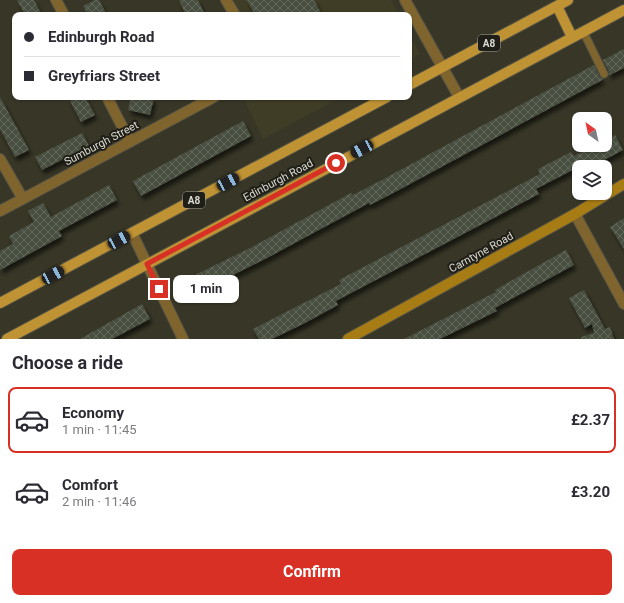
<!DOCTYPE html>
<html lang="en">
<head>
<meta charset="utf-8">
<style>
	:root { --surface:#fff; --page:#f7f7f7; --text:#2b2b33; --muted:#7c7c81; --line:#e1e1e2; --accent:#d93025 }
	body { margin:0; font-family:Roboto,sans-serif; background:var(--page); color:var(--text); height:100vh; display:flex; flex-direction:column; font-size:15px; white-space:nowrap }
	* { box-sizing:border-box; margin:0 }
	p { font-size:13px; color:var(--muted) }
	.icon { flex:none; width:22px; height:22px; fill:none; stroke:currentColor; stroke-width:2; stroke-linecap:round; stroke-linejoin:round }
	.map { position:relative; height:339px; overflow:hidden }
	.drawer { display:flex; flex-direction:column; background:var(--surface); flex:1 }
	.drawer>* { flex:none }
	.hud { position:absolute; left:12px; top:12px; width:400px; height:88px; border-radius:8px; box-shadow:0 1px 3px #0004; display:grid; align-content:center; height:88px; padding:0 12px; background:var(--surface) }
	.needle { width:26px; rotate:327deg }
	.tools { position:absolute; left:572px; top:112px; display:grid; gap:8px }
	.tools a { display:grid; place-items:center; width:40px; height:40px; border-radius:8px; background:var(--surface); box-shadow:0 1px 3px #0004; font-size:20px }
	.end { position:absolute; width:18px; height:18px; margin:-9px; border:5px solid #d93025; background:#fff; box-shadow:0 0 0 2px #fff }
	.from { border-radius:50% }
	.bubble { position:absolute; height:28px; border-radius:8px; background:var(--surface); box-shadow:0 1px 3px #0004; font-size:13px; font-weight:700; line-height:28px; text-align:center }
	.car { position:absolute; width:12px; height:24px; margin:-12px -6px; border-radius:5px; box-shadow:0 0 3px 1px #0007; background:linear-gradient(#222 24%,#8ab4d8 0 40%,#222 0 76%,#8ab4d8 0 86%,#222 0) }
	.hud b { display:flex; align-items:center; gap:14px; height:38px; font-size:15px }
	.hud b+b { border-top:1px solid var(--line) }
	.hud i { width:10px; height:10px; background:var(--text) }
	ul { padding:0; list-style:none }
	li { display:flex; align-items:center; gap:12px; height:66px; margin:0 8px 6px; padding:0 4px; border:2px solid transparent; border-radius:8px }
	li div { flex:1 }
	li b { display:block; font-size:15px }
	li em { font-style:normal; font-weight:700 }
	li.current { border-color:var(--accent) }
	li>.icon { width:36px; height:36px; stroke-width:1.5 }
	h2 { padding:0 12px; font-size:18px; line-height:48px }
	.primary-button { display:flex; gap:8px; margin-top:auto; padding:8px 12px }
	.primary-button a { flex:1; height:46px; border-radius:8px; background:var(--accent); color:#fff; font-size:16px; font-weight:700; line-height:46px; text-align:center }
	.map>svg:first-child { display:block }
</style>
</head>
<body>
<div class="map">
<svg width="624" height="339" viewBox="0 0 624 339">
	<defs>
		<pattern id="building-cross-hatch" width="8" height="8" patternUnits="userSpaceOnUse"><rect width="8" height="8" fill="#495041"/><path d="M0 0l8 8M0 8l8-8" fill="none" stroke="#63695c"/></pattern>
		<filter id="shadow"><feDropShadow dx="2.5" dy="4.5" stdDeviation="2" flood-color="#0009"/></filter>
	</defs>
	<rect width="100%" height="100%" fill="#383727"/>
	<path fill="#3f3d26" d="M 232,0 L 391,0 L 399,15 L 239,15 Z
		M 409,35 L 420,54 L 409,60 Z
		M 243,97 L 341,97 L 263,139 Z"/>
	<path fill="url(#building-cross-hatch)" filter="url(#shadow)" d="M 17,0 L 34,0 L 42,15 L 25,15 Z
		M 95,0 L 99,0 L 107,15 L 88,15 L 83,6 Z
		M 179,0 L 198,0 L 205,15 L 186,15 Z
		M 247,0 L 314,0 L 322,15 L 255,15 Z
		M 624,49 L 624,68 L 608,76 L 609,72 L 603,60 Z
		M 594,65 L 600,77 L 604,79 L 397,191 L 370,205 L 369,203 L 267,258 L 187,298 L 179,283 L 252,247 L 351,193 L 353,195 L 382,180 Z
		M 0,97 L 29,150 L 15,157 L 0,129 Z
		M 68,97 L 85,97 L 95,115 L 81,122 Z
		M 131,97 L 154,98 L 150,115 L 128,110 Z
		M 243,121 L 251,136 L 141,196 L 133,181 Z
		M 82,133 L 89,146 L 42,170 L 35,157 Z
		M 615,135 L 623,150 L 593,166 L 590,161 L 536,189 L 539,194 L 336,301 L 338,305 L 305,323 L 272,339 L 259,339 L 253,329 L 341,284 L 339,280 L 540,174 L 538,169 L 571,152 L 574,156 L 595,145 L 605,145 L 605,140 Z
		M 109,185 L 117,200 L 59,231 L 62,236 L 0,270 L 0,251 L 13,244 L 9,236 L 34,222 L 28,211 L 43,203 L 51,217 Z
		M 624,218 L 624,249 L 610,227 Z
		M 566,250 L 574,265 L 495,308 L 497,311 L 440,339 L 404,339 L 496,292 L 495,290 Z
		M 584,290 L 605,329 L 610,327 L 614,339 L 581,339 L 581,337 L 594,333 L 592,324 L 585,328 L 569,298 Z
		M 142,304 L 150,319 L 112,339 L 80,339 Z"/>
	<g fill="none" stroke-linecap="round" stroke-linejoin="round">
		<g stroke="#565546" stroke-width="9">
			<path id="lane" d="M 583,31 L 604,74"/>
		</g>
		<g stroke="#565546" stroke-width="12">
			<path id="street" d="M 56,0 L 64,15
				M 226,0 L 235,15
				M 405,0 L 459,97
				M 107,97 L 130,142
				M 0,159 L 23,199
				M 0,211 L 214,97
				M 575,214 L 624,304
				M 132,233 L 183,339"/>
		</g>
		<g stroke="#565546" stroke-width="12">
			<path id="secondary" d="M 348,339 L 575,214 L 624,184"/>
		</g>
		<g stroke="#565546" stroke-width="12">
			<path id="primary" d="M 557,6 L 572,37
				M 409,85 L 568,0
				M 0,303 L 387,97
				M 7,339 L 624,10"/>
		</g>
		<use href="#lane" stroke="#80642e" stroke-width="7"/>
		<use href="#street" stroke="#80642e" stroke-width="10"/>
		<use href="#secondary" stroke="#a87c15" stroke-width="10"/>
		<use href="#primary" stroke="#bf9234" stroke-width="10"/>
	</g>
	<g fill="none" stroke-linecap="round" stroke-linejoin="round">
		<path stroke="#d93025" stroke-width="5" d="M 159,289 L 147,264 L 336,163"/>
	</g>
	<g text-anchor="middle" stroke-width="4" stroke-linejoin="round" paint-order="stroke">
		<g fill="#1f1e17" stroke="#a3a29a" stroke-width="1">
			<rect x="478" y="35" width="22" height="16" rx="3"/>
			<rect x="183" y="192" width="22" height="16" rx="3"/>
		</g>
		<g font-size="10" font-weight="bold" fill="#dcdbd2">
			<text x="489" y="47">A8</text>
			<text x="194" y="204">A8</text>
		</g>
		<g font-size="11" fill="#dcdbd2" stroke="#1f1e17">
			<text transform="translate(101 143) rotate(-28)" y="4">Sumburgh Street</text>
			<text transform="translate(278 180) rotate(-28)" y="4">Edinburgh Road</text>
			<text transform="translate(481 252) rotate(-29)" y="4">Carntyne Road</text>
		</g>
	</g>
</svg>
<div class="tools">
<a><svg class="needle" viewBox="-14 -14 28 28"><path d="M0-13l5 13h-10z" fill="#e53935"/><path d="M0 13l5-13h-10z" fill="#7c7c81"/></svg></a>
<a><svg class="icon" aria-label="layers" viewBox="0 0 24 24"><path d="M12 4l9 5-9 5-9-5zM3 14l9 5 9-5"/></svg></a>
</div>
<i class="end from" style="left:336px;top:163px"></i>
<i class="end" style="left:159px;top:289px"></i>
<div class="bubble" style="left:173px;top:275px;width:66px">1 min</div>
<i class="car" style="left:362px;top:149px;rotate:242deg"></i>
<i class="car" style="left:228px;top:182px;rotate:62deg"></i>
<i class="car" style="left:119px;top:240px;rotate:62deg"></i>
<i class="car" style="left:53px;top:275px;rotate:62deg"></i>
<div class="hud">
<b><i class="from"></i>Edinburgh Road</b>
<b><i></i>Greyfriars Street</b>
</div>
</div>
<section class="drawer">
<h2>Choose a ride</h2>
<ul>
<li class="current"><svg class="icon" aria-label="car" viewBox="0 0 24 24"><path d="M5 17H2v-5l4-1 3-4h7l3 4 3 1v5h-3M9 17h6M6 11h13"/><circle cx="7" cy="17" r="2"/><circle cx="17" cy="17" r="2"/></svg><div><b>Economy</b><p>1 min · 11:45</p></div><em>£2.37</em></li>
<li><svg class="icon" aria-label="car" viewBox="0 0 24 24"><path d="M5 17H2v-5l4-1 3-4h7l3 4 3 1v5h-3M9 17h6M6 11h13"/><circle cx="7" cy="17" r="2"/><circle cx="17" cy="17" r="2"/></svg><div><b>Comfort</b><p>2 min · 11:46</p></div><em>£3.20</em></li>
</ul>
<div class="primary-button"><a>Confirm</a></div>
</section>
</body>
</html>
